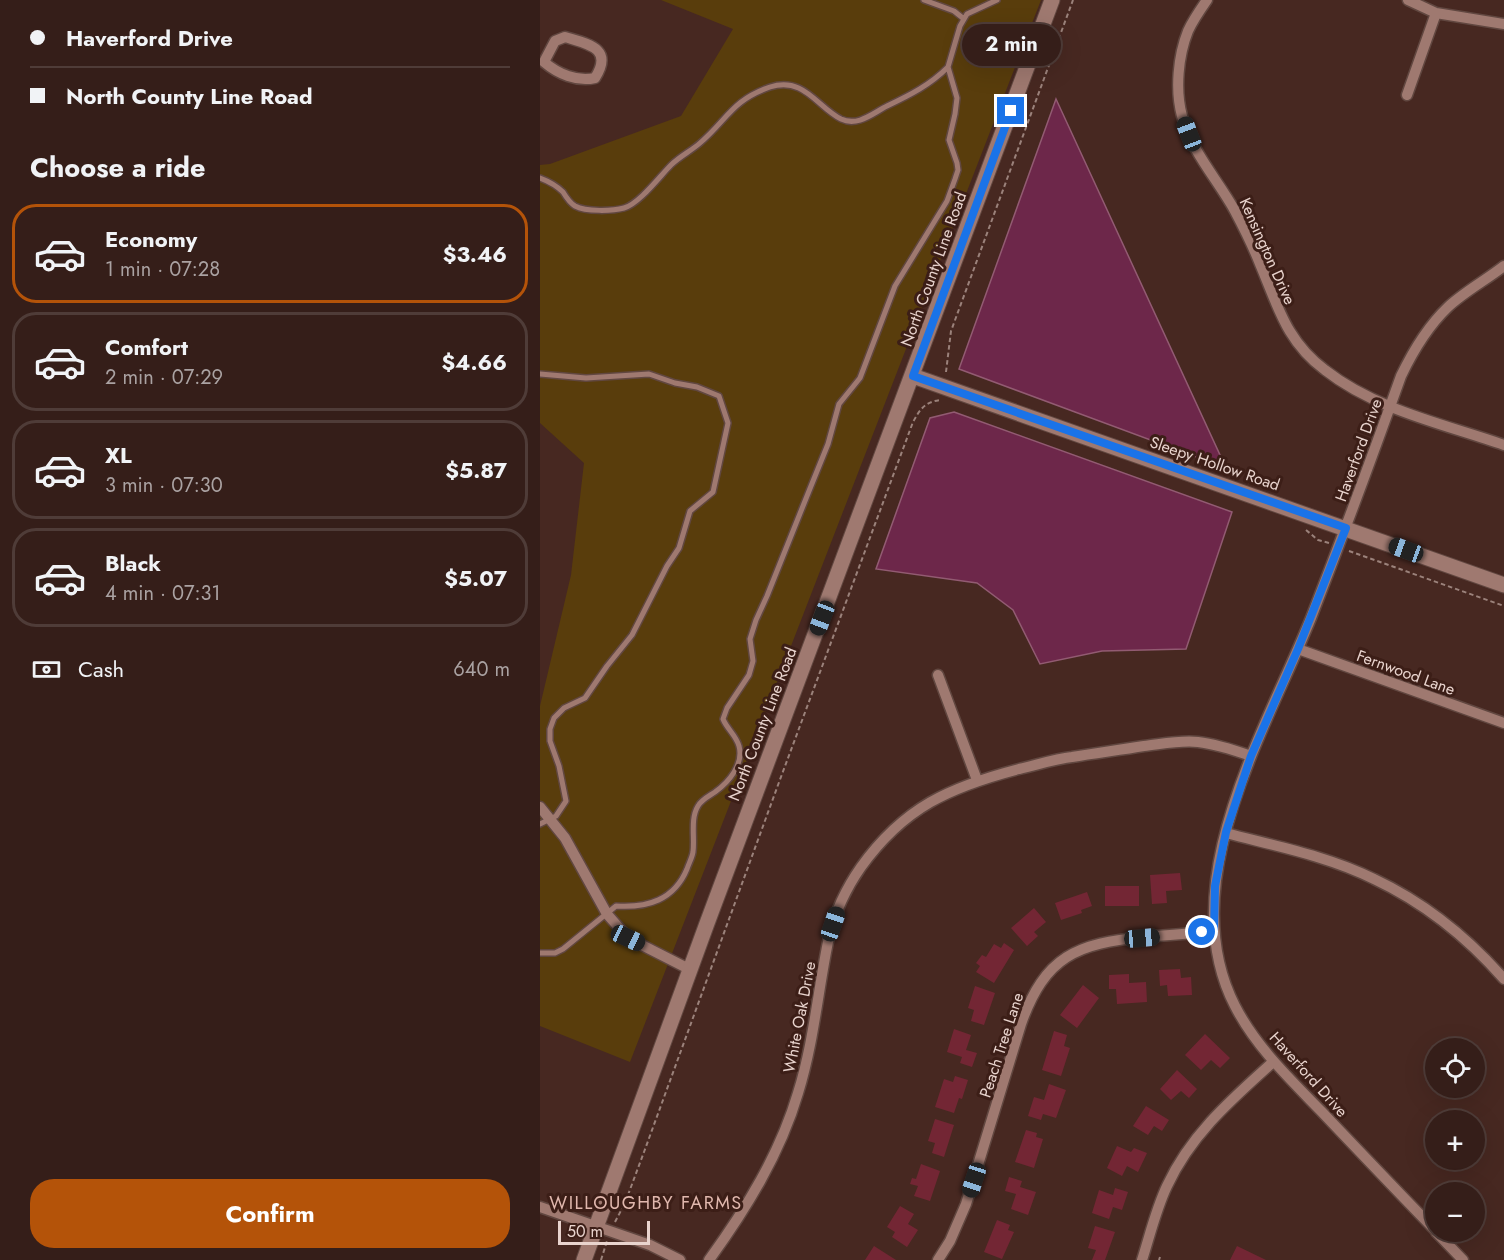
<!DOCTYPE html>
<html lang="en">
<head>
<meta charset="utf-8">
<style>
	:root { --surface:#351e19; --page:#402b26; --text:#f1f3f6; --muted:#aaa2a2; --line:#4f3c38; --accent:#b45309 }
	body { margin:0; font-family:Jost,sans-serif; background:var(--page); color:var(--text); height:100vh; display:flex; flex-direction:column; font-size:22px; white-space:nowrap }
	* { box-sizing:border-box; margin:0 }
	p { font-size:20px; color:var(--muted) }
	.icon { flex:none; width:33px; height:33px; fill:none; stroke:currentColor; stroke-width:2; stroke-linecap:round; stroke-linejoin:round }
	.map { position:relative; flex:1; overflow:hidden }
	.drawer { display:flex; flex-direction:column; background:var(--surface); width:540px }
	.drawer>* { flex:none }
	.banner { display:grid; align-content:center; height:132px; padding:0 30px; background:var(--surface) }
	.controls { position:absolute; left:885px; top:1038px; display:grid; gap:12px }
	.controls a { display:grid; place-items:center; width:60px; height:60px; border-radius:50%; background:var(--surface); box-shadow:0 6px 24px #0002,0 0 0 2px var(--line); font-size:30px }
	.scale { position:absolute; left:18px; bottom:15px; width:92px; box-sizing:border-box; padding-left:6px; border:3px solid #e9d4ce; border-top:0; font-size:16px; line-height:21px; white-space:nowrap; color:#e9d4ce; -webkit-text-stroke:4px #3c1e17; paint-order:stroke }
	.end { position:absolute; width:27px; height:27px; margin:-14px; border:8px solid #1a73e8; background:#fff; box-shadow:0 0 0 3px #fff }
	.from { border-radius:50% }
	.bubble { position:absolute; height:42px; border-radius:21px; background:var(--surface); box-shadow:0 6px 24px #0002,0 0 0 2px var(--line); font-size:20px; font-weight:700; line-height:42px; text-align:center }
	.car { position:absolute; width:18px; height:36px; margin:-18px -9px; border-radius:8px; box-shadow:0 0 4px 2px #0007; background:linear-gradient(#222 24%,#8ab4d8 0 40%,#222 0 76%,#8ab4d8 0 86%,#222 0) }
	.banner b { display:flex; align-items:center; gap:21px; height:57px; font-size:22px }
	.banner b+b { border-top:2px solid var(--line) }
	.banner i { width:15px; height:15px; background:var(--text) }
	ul { padding:0; list-style:none }
	li { display:flex; align-items:center; gap:18px; height:99px; margin:0 12px 9px; padding:0 18px; border:3px solid var(--line); border-radius:24px }
	li div { flex:1 }
	li b { display:block; font-size:22px }
	li em { font-style:normal; font-weight:700 }
	li.current { border-color:var(--accent) }
	li>.icon { width:54px; height:54px; stroke-width:1.5 }
	h2 { padding:0 30px; font-size:27px; line-height:72px }
	.pay { display:flex; align-items:center; gap:15px; height:66px; padding:0 30px; font-size:22px }
	.pay p { margin-inline-start:auto }
	.cta { display:flex; gap:12px; margin-top:auto; padding:12px 30px }
	.cta a { flex:1; height:69px; border-radius:24px; background:var(--accent); color:#fff; font-size:24px; font-weight:700; line-height:69px; text-align:center }
	main { display:flex; flex:1; min-height:0 }
	.map>svg:first-child { display:block }
</style>
</head>
<body>
<main>
<section class="drawer">
<div class="banner">
<b><i class="from"></i>Haverford Drive</b>
<b><i></i>North County Line Road</b>
</div>
<h2>Choose a ride</h2>
<ul>
<li class="current"><svg class="icon" aria-label="car" viewBox="0 0 24 24"><path d="M5 17H2v-5l4-1 3-4h7l3 4 3 1v5h-3M9 17h6M6 11h13"/><circle cx="7" cy="17" r="2"/><circle cx="17" cy="17" r="2"/></svg><div><b>Economy</b><p>1 min · 07:28</p></div><em>$3.46</em></li>
<li><svg class="icon" aria-label="car" viewBox="0 0 24 24"><path d="M5 17H2v-5l4-1 3-4h7l3 4 3 1v5h-3M9 17h6M6 11h13"/><circle cx="7" cy="17" r="2"/><circle cx="17" cy="17" r="2"/></svg><div><b>Comfort</b><p>2 min · 07:29</p></div><em>$4.66</em></li>
<li><svg class="icon" aria-label="car" viewBox="0 0 24 24"><path d="M5 17H2v-5l4-1 3-4h7l3 4 3 1v5h-3M9 17h6M6 11h13"/><circle cx="7" cy="17" r="2"/><circle cx="17" cy="17" r="2"/></svg><div><b>XL</b><p>3 min · 07:30</p></div><em>$5.87</em></li>
<li><svg class="icon" aria-label="car" viewBox="0 0 24 24"><path d="M5 17H2v-5l4-1 3-4h7l3 4 3 1v5h-3M9 17h6M6 11h13"/><circle cx="7" cy="17" r="2"/><circle cx="17" cy="17" r="2"/></svg><div><b>Black</b><p>4 min · 07:31</p></div><em>$5.07</em></li>
</ul>
<div class="pay"><svg class="icon" aria-label="cash" viewBox="0 0 24 24"><path d="M3 7h18v10H3z"/><circle cx="12" cy="12" r="2"/></svg>Cash<p>640 m</p></div>
<div class="cta"><a>Confirm</a></div>
</section>
<div class="map">
<svg width="964" height="1260" viewBox="0 0 964 1260">
	<rect width="100%" height="100%" fill="#472821"/>
	<path fill="#593d0c" d="M 121,0 L 501,0 L 90,1062 L 0,1026 L 0,706 L 31,575 L 44,463 L 0,423 L 0,165 L 10,164 L 141,116 L 193,29 Z"/>
	<path fill="#6d274a" stroke="#925b72" stroke-width="1.5" d="M 516,99 L 686,468 L 419,369 Z
		M 414,412 L 692,512 L 646,649 L 562,651 L 500,664 L 473,610 L 437,583 L 336,569 L 390,418 Z"/>
	<path fill="#732634" d="M 640,873 L 642,890 L 626,891 L 627,903 L 612,904 L 610,875 Z
		M 565,886 L 599,886 L 599,906 L 565,906 Z
		M 547,892 L 552,906 L 541,910 L 542,913 L 521,920 L 515,903 Z
		M 494,908 L 506,922 L 494,932 L 498,936 L 487,946 L 471,928 Z
		M 464,943 L 474,950 L 454,983 L 436,972 L 440,966 L 436,963 L 442,955 L 446,957 L 454,944 L 461,948 Z
		M 640,969 L 641,978 L 651,977 L 652,995 L 628,996 L 627,985 L 620,986 L 619,970 Z
		M 589,974 L 589,983 L 606,982 L 607,1002 L 577,1004 L 576,989 L 569,989 L 569,975 Z
		M 543,985 L 559,998 L 537,1028 L 520,1015 Z
		M 435,986 L 455,993 L 444,1025 L 431,1021 L 434,1010 L 428,1008 Z
		M 414,1029 L 431,1035 L 426,1050 L 437,1053 L 432,1067 L 420,1063 L 422,1057 L 407,1052 Z
		M 514,1031 L 527,1035 L 524,1046 L 530,1048 L 521,1076 L 502,1070 Z
		M 665,1034 L 690,1058 L 680,1068 L 671,1060 L 661,1070 L 645,1055 Z
		M 637,1070 L 657,1089 L 649,1098 L 641,1091 L 631,1100 L 620,1089 Z
		M 415,1076 L 428,1080 L 422,1099 L 419,1098 L 414,1113 L 395,1107 L 404,1079 L 413,1082 Z
		M 509,1084 L 526,1090 L 516,1118 L 503,1114 L 501,1120 L 488,1116 L 494,1097 L 504,1100 Z
		M 606,1106 L 629,1120 L 622,1131 L 614,1126 L 608,1135 L 593,1126 Z
		M 395,1119 L 414,1125 L 404,1157 L 392,1153 L 395,1143 L 388,1141 Z
		M 486,1130 L 497,1133 L 496,1137 L 503,1139 L 494,1168 L 475,1162 Z
		M 577,1146 L 591,1152 L 594,1148 L 607,1153 L 598,1172 L 587,1166 L 582,1176 L 567,1168 Z
		M 381,1164 L 400,1171 L 390,1201 L 374,1196 L 378,1186 L 370,1184 L 372,1178 L 376,1179 Z
		M 469,1177 L 482,1181 L 480,1187 L 496,1192 L 488,1215 L 471,1209 L 476,1194 L 465,1191 Z
		M 575,1188 L 588,1192 L 582,1210 L 573,1207 L 569,1219 L 552,1213 L 559,1190 L 573,1195 Z
		M 360,1206 L 374,1214 L 368,1224 L 378,1230 L 367,1247 L 352,1237 L 355,1232 L 347,1227 Z
		M 457,1220 L 470,1225 L 468,1230 L 474,1232 L 462,1259 L 444,1252 Z
		M 555,1226 L 575,1232 L 565,1260 L 552,1260 L 556,1250 L 548,1248 Z
		M 334,1246 L 356,1260 L 325,1260 Z
		M 697,1246 L 726,1260 L 690,1260 Z"/>
	<g fill="none" stroke-linecap="round" stroke-linejoin="round">
		<g stroke="#614740" stroke-width="8">
			<path id="lane" d="M 384,0 L 414,11 L 424,19
				M 0,178 C 8,181 17,186 23,192 C 26,197 30,203 35,206 C 46,212 73,211 84,208 C 99,204 120,176 131,165 C 140,156 151,151 160,143 C 187,120 192,100 230,87 C 264,76 277,107 301,119 C 318,127 333,113 347,106 C 370,95 390,85 408,67
				M 0,374 L 46,378 L 109,374 L 135,383 L 157,387 L 179,396 L 188,423 L 173,492 L 150,511 L 139,548 L 127,566 L 92,635 L 67,666 L 45,698 L 24,708 L 14,718 L 10,729 L 10,741 L 19,766 L 26,801 L 16,816 L 0,824
				M 0,953 L 15,953 L 23,949 L 76,906 C 108,908 134,900 147,869 C 149,863 152,858 153,852 C 155,838 150,819 158,806 C 161,800 169,796 175,792 C 189,782 204,764 199,746 C 196,735 187,729 183,719 L 187,708 L 209,675 L 213,661 L 210,639 L 216,620 L 227,596 L 269,491 L 288,444 L 299,404 L 320,378 L 355,286 L 407,201 L 415,179 L 418,170 L 417,163 L 409,140 L 415,114 L 417,98 L 408,67 L 420,26 L 427,14 L 457,0"/>
		</g>
		<g stroke="#614740" stroke-width="13">
			<path id="street" d="M 667,0 C 660,10 653,20 648,31 C 638,56 635,90 642,116 C 651,151 678,180 695,211 C 704,228 713,246 720,264 C 738,306 746,341 785,370 C 836,410 904,424 964,445
				M 868,0 L 896,13 L 964,24
				M 25,37 C 48,44 74,48 55,78 C 37,82 18,74 4,62 L 15,41 Z
				M 867,95 L 896,13
				M 758,649 L 964,723
				M 398,675 L 437,780
				M 0,807 L 25,838 L 67,914 L 88,938 L 151,970
				M 686,833 C 735,846 788,856 834,879 C 883,902 928,938 964,979
				M 0,1207 L 110,1245 L 140,1260
				M 896,1231 C 857,1191 819,1151 781,1111 C 750,1079 716,1047 695,1006 C 632,884 725,732 771,618 C 802,538 832,457 861,376 C 873,351 887,327 908,307 C 924,292 946,280 964,266
				M 896,1232 L 923,1260
				M 169,1260 C 206,1209 240,1154 258,1093 C 274,1042 278,989 289,937 C 295,912 307,887 321,867 C 364,807 410,787 479,769 C 497,765 514,759 532,757 C 556,753 580,750 604,746 C 622,744 640,740 658,742 C 676,744 694,750 711,756
				M 398,1260 L 410,1241 L 426,1204 L 481,1024 C 505,956 537,943 605,937 C 628,935 651,933 674,932
				M 602,1260 C 610,1235 616,1209 627,1186 C 651,1134 692,1099 733,1062"/>
		</g>
		<g stroke="#614740" stroke-width="17">
			<path id="secondary" d="M 373,376 L 964,585
				M 44,1260 L 166,926 L 512,0"/>
		</g>
		<path stroke="#9b827b" stroke-width="2" stroke-dasharray="4.5 3" stroke-linecap="butt" d="M 406,372 L 411,331 L 533,0
			M 766,530 L 778,540 L 789,543
			M 809,551 L 964,606
			M 75,1222 L 85,1203 L 104,1152 L 238,785 L 373,422 C 380,409 385,402 400,400
			M 61,1260 L 67,1241
			M 619,1260 L 620,1257"/>
		<use href="#lane" stroke="#9f7970" stroke-width="5"/>
		<use href="#street" stroke="#9f7970" stroke-width="10"/>
		<use href="#secondary" stroke="#9f7970" stroke-width="15"/>
	</g>
	<g fill="none" stroke-linecap="round" stroke-linejoin="round">
		<path stroke="#1a73e8" stroke-width="8" d="M 471,111 L 373,376 L 806,528 L 758,649 L 711,756 L 686,832 L 675,886 L 674,932 L 662,932"/>
	</g>
	<g text-anchor="middle" stroke-width="6" stroke-linejoin="round" paint-order="stroke">
		<g font-size="16" fill="#e9d4ce" stroke="#3c1e17">
			<text transform="translate(728 251) rotate(66)" y="6">Kensington Drive</text>
			<text transform="translate(393 269) rotate(-70)" y="6">North County Line Road</text>
			<text transform="translate(818 450) rotate(-70)" y="6">Haverford Drive</text>
			<text transform="translate(675 463) rotate(19)" y="6">Sleepy Hollow Road</text>
			<text transform="translate(866 672) rotate(20)" y="6">Fernwood Lane</text>
			<text transform="translate(222 724) rotate(-69)" y="6">North County Line Road</text>
			<text transform="translate(259 1017) rotate(-79)" y="6">White Oak Drive</text>
			<text transform="translate(461 1045) rotate(-72)" y="6">Peach Tree Lane</text>
			<text transform="translate(769 1074) rotate(48)" y="6">Haverford Drive</text>
		</g>
		<g font-size="18" letter-spacing="1.5" fill="#e1b8ae" stroke="#3c1e17">
			<text x="106" y="1209">WILLOUGHBY FARMS</text>
		</g>
	</g>
</svg>
<div class="controls">
<a><svg class="icon" aria-label="locate" viewBox="0 0 24 24"><circle cx="12" cy="12" r="6"/><path d="M12 2v4M12 18v4M2 12h4M18 12h4"/></svg></a>
<a>+</a>
<a>−</a>
</div>
<div class="scale">50 m</div>
<i class="end from" style="left:662px;top:932px"></i>
<i class="end" style="left:471px;top:111px"></i>
<div class="bubble" style="left:422px;top:24px;width:99px">2 min</div>
<i class="car" style="left:649px;top:134px;rotate:339deg"></i>
<i class="car" style="left:866px;top:550px;rotate:290deg"></i>
<i class="car" style="left:282px;top:618px;rotate:201deg"></i>
<i class="car" style="left:293px;top:924px;rotate:19deg"></i>
<i class="car" style="left:88px;top:938px;rotate:115deg"></i>
<i class="car" style="left:602px;top:938px;rotate:85deg"></i>
<i class="car" style="left:434px;top:1180px;rotate:198deg"></i>
</div>
</main>
</body>
</html>
